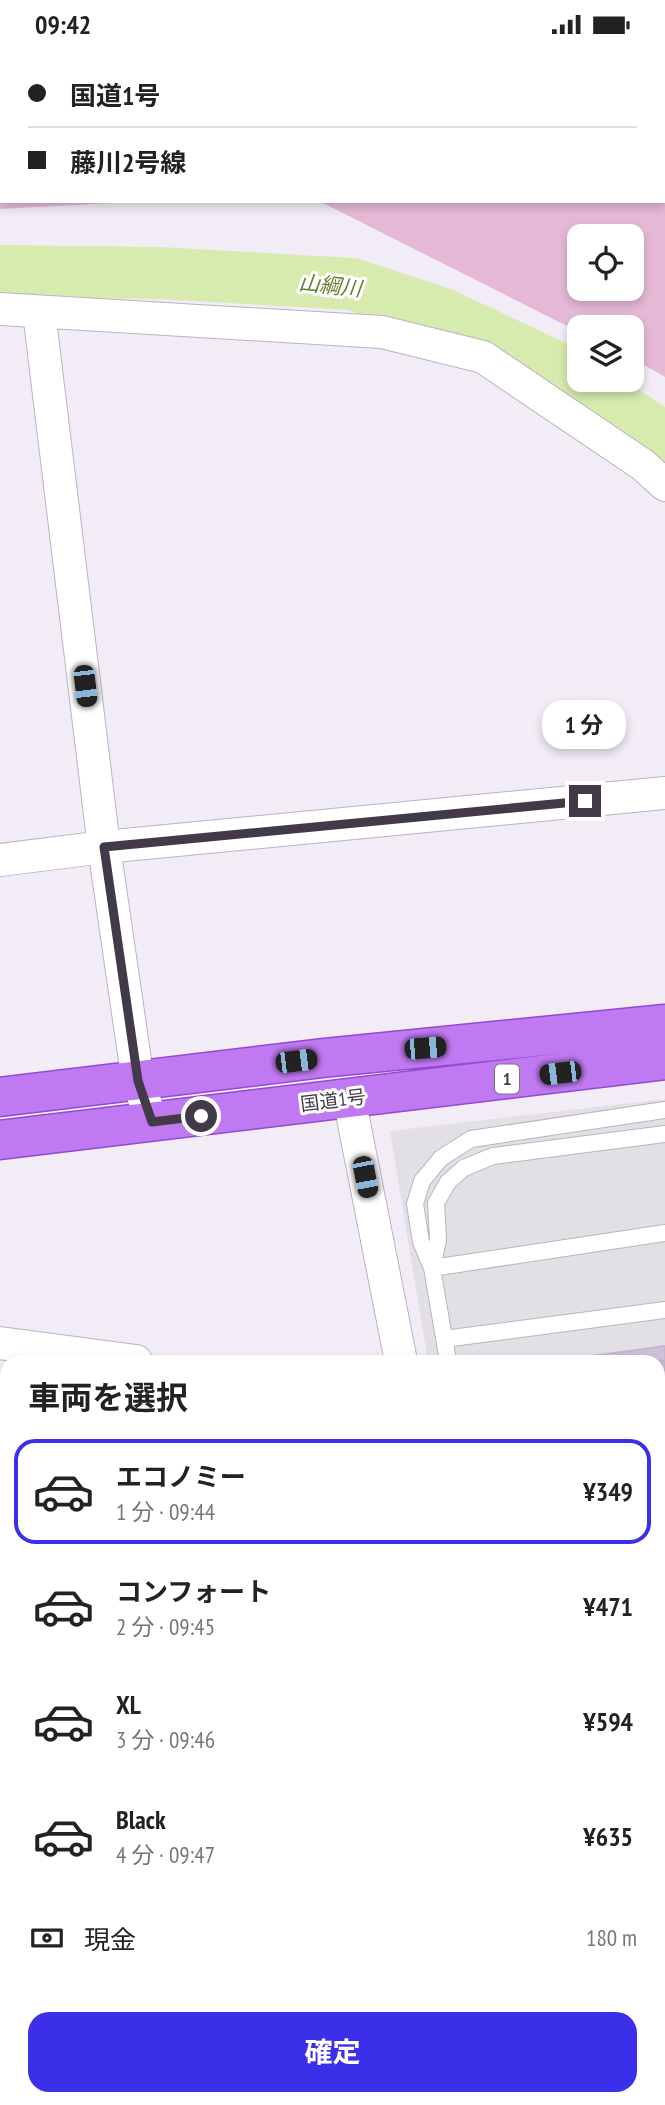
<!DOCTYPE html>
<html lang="ja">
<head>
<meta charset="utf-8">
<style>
	:root { --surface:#fff; --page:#f2f2f2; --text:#222; --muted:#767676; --line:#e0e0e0; --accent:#3c2fe9 }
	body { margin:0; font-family:"PT Sans Narrow","Noto Sans JP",sans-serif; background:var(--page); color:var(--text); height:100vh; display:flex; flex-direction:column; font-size:26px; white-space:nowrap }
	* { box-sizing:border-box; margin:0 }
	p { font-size:23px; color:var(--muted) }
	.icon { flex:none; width:38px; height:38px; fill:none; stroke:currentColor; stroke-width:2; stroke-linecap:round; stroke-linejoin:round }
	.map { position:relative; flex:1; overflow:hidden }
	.panel { position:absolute; left:0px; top:1306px; width:665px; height:751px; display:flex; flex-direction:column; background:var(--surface); border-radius:21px 21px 0 0; box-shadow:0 4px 10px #0003 }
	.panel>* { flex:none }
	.banner { position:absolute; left:0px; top:0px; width:665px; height:154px; box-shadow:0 4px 10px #0003; display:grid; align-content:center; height:154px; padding:0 28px; background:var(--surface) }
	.controls { position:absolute; left:567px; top:175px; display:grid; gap:14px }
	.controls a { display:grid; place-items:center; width:77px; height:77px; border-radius:14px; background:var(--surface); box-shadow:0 4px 10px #0003; font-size:35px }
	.end { position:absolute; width:32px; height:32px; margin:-16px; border:9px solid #423a49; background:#fff; box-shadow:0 0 0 4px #fff }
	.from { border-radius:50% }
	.bubble { position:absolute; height:49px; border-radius:21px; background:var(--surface); box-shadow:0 4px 10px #0003; font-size:23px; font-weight:700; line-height:49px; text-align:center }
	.car { position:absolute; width:21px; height:42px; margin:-21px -10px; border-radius:9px; box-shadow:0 0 5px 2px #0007; background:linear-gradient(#222 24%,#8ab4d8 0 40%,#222 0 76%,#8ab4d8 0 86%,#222 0) }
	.banner b { display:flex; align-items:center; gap:24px; height:66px; font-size:26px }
	.banner b+b { border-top:2px solid var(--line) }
	.banner i { width:18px; height:18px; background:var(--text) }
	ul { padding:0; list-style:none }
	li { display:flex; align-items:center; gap:21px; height:105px; margin:0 14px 10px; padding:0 14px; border:4px solid transparent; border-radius:21px }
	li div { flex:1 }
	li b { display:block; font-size:26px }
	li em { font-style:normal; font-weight:700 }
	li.active { border-color:var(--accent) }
	li>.icon { width:63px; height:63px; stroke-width:1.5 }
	h2 { padding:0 28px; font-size:32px; line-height:84px }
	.pay { display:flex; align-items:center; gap:18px; height:77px; padding:0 28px; font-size:26px }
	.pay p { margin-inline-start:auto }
	.primary-button { display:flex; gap:14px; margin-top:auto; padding:14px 28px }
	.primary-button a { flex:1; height:80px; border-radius:21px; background:var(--accent); color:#fff; font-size:28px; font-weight:700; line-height:80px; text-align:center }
	.status { display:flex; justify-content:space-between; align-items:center; height:49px; padding:0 35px; background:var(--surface); direction:ltr }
	.status svg { height:19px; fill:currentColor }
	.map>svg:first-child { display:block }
</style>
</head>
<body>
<div class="status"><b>09:42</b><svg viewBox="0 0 49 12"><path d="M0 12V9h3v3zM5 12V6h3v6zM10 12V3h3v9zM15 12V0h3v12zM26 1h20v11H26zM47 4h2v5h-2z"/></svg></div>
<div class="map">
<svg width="665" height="2056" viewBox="0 0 665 2056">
	<rect width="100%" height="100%" fill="#f1ecf5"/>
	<path fill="#e5b9d5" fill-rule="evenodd" d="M 0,0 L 665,0 L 665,328 L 632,309 L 632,278 L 579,278 L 579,283 L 319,152 L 663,152 L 663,2 L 2,2 L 2,152 L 149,152 L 0,160 ZM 579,187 L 632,187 L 632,240 L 579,240 Z
		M 665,1990 L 665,2056 L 355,2056 L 387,2049 L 658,2049 L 658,1992 Z"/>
	<path fill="#e2e0e4" d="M 665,1050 L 665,1298 L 580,1312 L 428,1312 L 390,1082 Z"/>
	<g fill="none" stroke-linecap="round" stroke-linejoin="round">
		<path stroke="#d7ebae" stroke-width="52" d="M 0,222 L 159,224 L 352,235 L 443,265 L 560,320 L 665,389"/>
	</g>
	<path fill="#ccc2d6" stroke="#c4b6d0" stroke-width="2" d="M 665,1297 L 665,1312 L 658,1313 L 556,1312 Z
		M 665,1312 L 665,1384 L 658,1386 L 658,1313 Z"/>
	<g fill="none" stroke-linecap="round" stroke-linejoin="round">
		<g stroke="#bbb2c3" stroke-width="18">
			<path id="lane" d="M 432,1219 L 438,1191 L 436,1154 L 448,1133 L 464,1119 L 493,1107 L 665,1085
				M 432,1219 L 665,1184
				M 444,1290 L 665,1261
				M 448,1312 L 432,1219 L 421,1193 L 415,1155 L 422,1132 L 441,1109 L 471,1090 L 665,1061"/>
		</g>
		<g stroke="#bbb2c3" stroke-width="34">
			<path id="street" d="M 0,260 L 382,283 L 483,308 L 643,416 L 665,436
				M 39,263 L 104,798 L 138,1032 L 152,1073
				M 0,811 L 104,798 L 665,744
				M 349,1049 L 401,1312
				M 0,1294 L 136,1312
				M 658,1428 L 665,1427
				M 0,1862 L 7,1871
				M 107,2049 L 109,2056"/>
		</g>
		<g stroke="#c8a6d9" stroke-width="41">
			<path id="secondary" d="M 663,16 L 665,19
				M 658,1853 L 665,1852
				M 0,1971 L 7,1969"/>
		</g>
		<g stroke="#9549d2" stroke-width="41">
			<path id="highway" d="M 0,1048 L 323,1009 L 665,975
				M 0,1091 L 665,1011"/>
		</g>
		<use href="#lane" stroke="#fff" stroke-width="16"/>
		<use href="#street" stroke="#fff" stroke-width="32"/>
		<use href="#secondary" stroke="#edd0fb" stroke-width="38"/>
		<use href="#highway" stroke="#c179f2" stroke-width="38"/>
		<path stroke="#999" stroke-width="5" stroke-dasharray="9 9" stroke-linecap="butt" d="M 658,1476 L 665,1475
			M 658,1493 L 665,1491
			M 0,1599 L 7,1597
			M 0,1612 L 7,1611"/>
	</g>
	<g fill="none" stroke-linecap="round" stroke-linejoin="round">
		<path stroke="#423a49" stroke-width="9" d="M 201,1067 L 152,1073 L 138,1032 L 104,798 L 585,752"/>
	</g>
	<g text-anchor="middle" stroke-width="6" stroke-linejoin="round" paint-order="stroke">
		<rect fill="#fff" stroke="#7b7580" stroke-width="2" x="495" y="1015.5" width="24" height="29" rx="5"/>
		<g font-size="18" font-weight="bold" fill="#423a49">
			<text x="507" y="1036">1</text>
		</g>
		<g font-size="19" fill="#423a49" stroke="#fff">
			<text transform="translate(333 1051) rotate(-7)" y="7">国道1号</text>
		</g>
		<g font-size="21" font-style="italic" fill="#637e2e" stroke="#fff">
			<text transform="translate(330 237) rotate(6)" y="7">山綱川</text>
		</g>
	</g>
</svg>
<div class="controls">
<a><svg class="icon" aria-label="locate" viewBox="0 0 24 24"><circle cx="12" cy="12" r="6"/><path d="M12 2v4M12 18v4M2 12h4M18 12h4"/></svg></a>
<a><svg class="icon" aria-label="layers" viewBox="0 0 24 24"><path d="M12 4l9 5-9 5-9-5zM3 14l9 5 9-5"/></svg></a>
</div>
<i class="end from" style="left:201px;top:1067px"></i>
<i class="end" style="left:585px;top:752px"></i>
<div class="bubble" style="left:542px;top:651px;width:84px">1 分</div>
<i class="car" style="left:85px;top:637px;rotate:173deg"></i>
<i class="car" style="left:425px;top:999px;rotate:85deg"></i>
<i class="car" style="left:296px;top:1012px;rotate:83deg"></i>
<i class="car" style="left:560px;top:1024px;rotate:263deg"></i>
<i class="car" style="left:365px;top:1128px;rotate:169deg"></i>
<div class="banner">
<b><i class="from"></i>国道1号</b>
<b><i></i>藤川2号線</b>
</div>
<section class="panel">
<h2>車両を選択</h2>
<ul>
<li class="active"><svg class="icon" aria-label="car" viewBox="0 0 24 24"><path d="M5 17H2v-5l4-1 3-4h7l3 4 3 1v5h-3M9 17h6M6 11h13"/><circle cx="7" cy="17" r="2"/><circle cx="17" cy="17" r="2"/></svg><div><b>エコノミー</b><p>1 分 · 09:44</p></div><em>¥349</em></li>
<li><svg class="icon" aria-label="car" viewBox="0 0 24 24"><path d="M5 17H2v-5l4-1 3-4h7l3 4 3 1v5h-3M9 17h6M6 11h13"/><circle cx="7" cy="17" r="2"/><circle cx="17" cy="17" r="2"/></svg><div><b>コンフォート</b><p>2 分 · 09:45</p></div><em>¥471</em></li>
<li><svg class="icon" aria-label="car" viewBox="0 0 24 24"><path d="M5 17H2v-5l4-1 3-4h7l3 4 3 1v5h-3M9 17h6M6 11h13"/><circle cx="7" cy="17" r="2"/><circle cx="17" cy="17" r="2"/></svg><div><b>XL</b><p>3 分 · 09:46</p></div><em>¥594</em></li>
<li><svg class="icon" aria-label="car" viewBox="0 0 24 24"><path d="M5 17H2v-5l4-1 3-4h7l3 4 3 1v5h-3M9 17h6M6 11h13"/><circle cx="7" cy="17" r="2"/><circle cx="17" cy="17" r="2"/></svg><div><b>Black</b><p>4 分 · 09:47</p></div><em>¥635</em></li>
</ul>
<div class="pay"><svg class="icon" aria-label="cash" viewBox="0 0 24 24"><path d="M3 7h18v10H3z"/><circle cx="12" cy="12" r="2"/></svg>現金<p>180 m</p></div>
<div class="primary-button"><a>確定</a></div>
</section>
</div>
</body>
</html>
